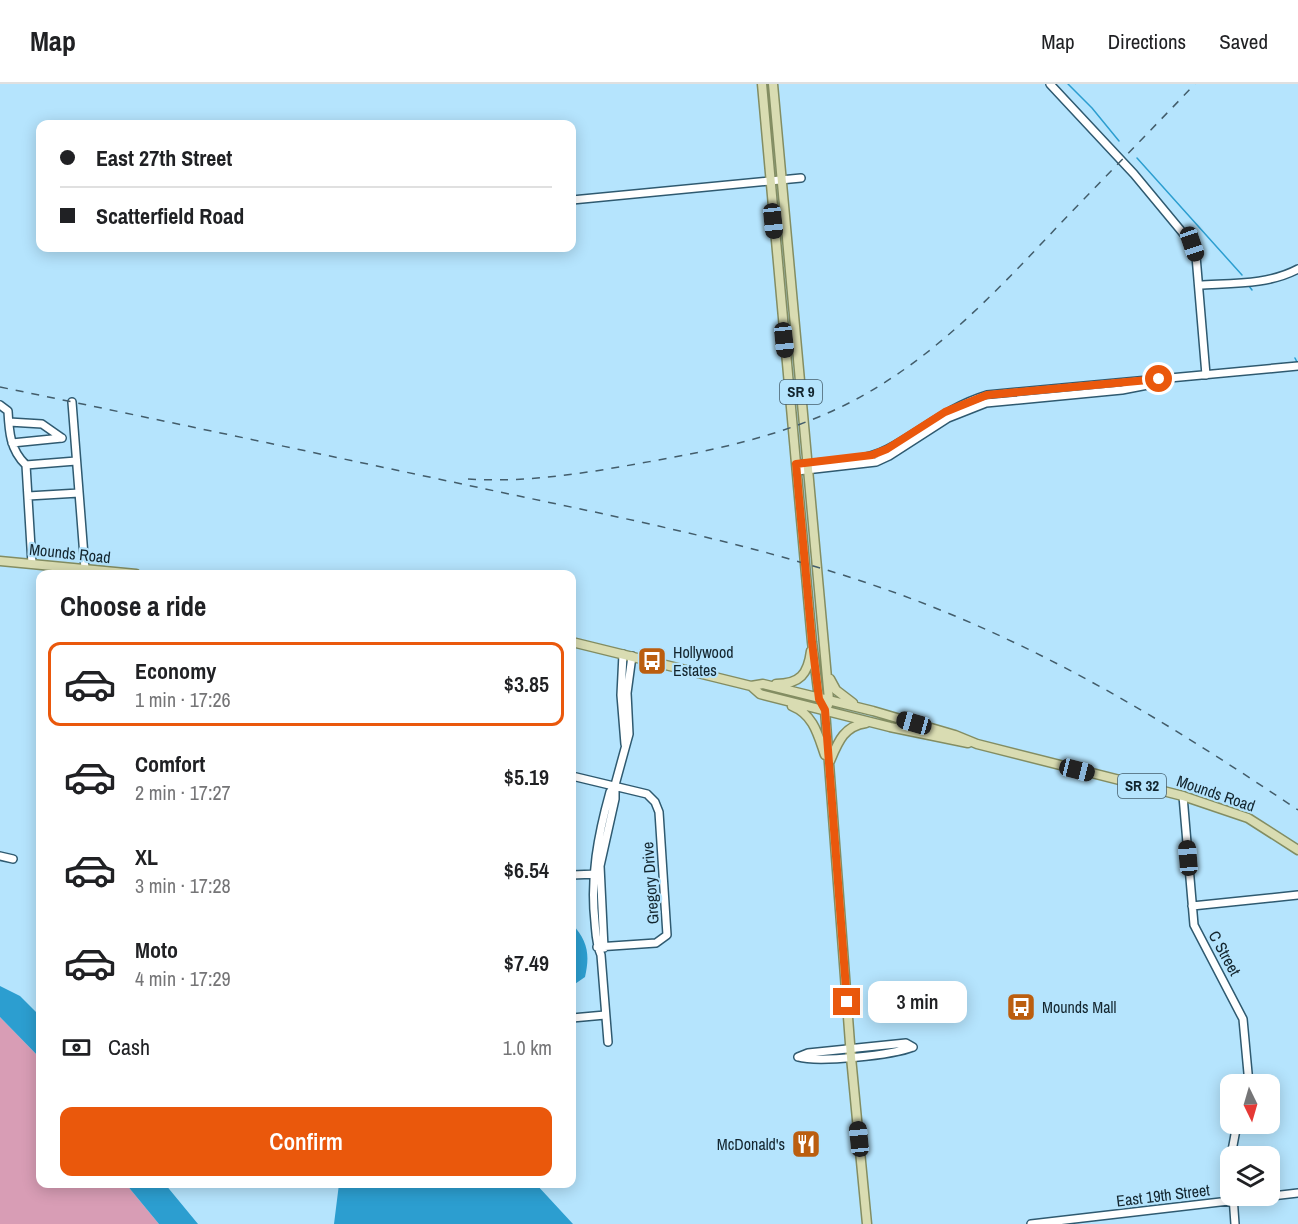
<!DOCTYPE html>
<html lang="en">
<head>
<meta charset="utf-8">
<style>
	:root { --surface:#fff; --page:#f6f6f6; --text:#202124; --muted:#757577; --line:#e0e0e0; --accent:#ea580c }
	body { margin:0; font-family:"Archivo Narrow",sans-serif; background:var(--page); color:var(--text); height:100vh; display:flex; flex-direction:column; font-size:22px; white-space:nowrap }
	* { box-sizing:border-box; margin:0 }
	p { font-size:20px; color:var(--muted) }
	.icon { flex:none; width:33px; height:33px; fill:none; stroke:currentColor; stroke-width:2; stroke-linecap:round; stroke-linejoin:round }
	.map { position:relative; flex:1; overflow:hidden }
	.sheet { position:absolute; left:36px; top:486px; width:540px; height:618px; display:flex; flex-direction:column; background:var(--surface); border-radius:12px; box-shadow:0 3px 15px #0003 }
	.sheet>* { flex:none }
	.top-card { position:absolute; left:36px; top:36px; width:540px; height:132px; border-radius:12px; box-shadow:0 3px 15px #0003; display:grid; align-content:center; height:132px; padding:0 24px; background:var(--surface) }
	.needle { width:39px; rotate:175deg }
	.controls { position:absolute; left:1220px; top:990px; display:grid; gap:12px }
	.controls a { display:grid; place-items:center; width:60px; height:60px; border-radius:12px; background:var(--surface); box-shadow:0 3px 15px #0003; font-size:30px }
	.end { position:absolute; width:27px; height:27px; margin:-14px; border:8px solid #ea580c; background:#fff; box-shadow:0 0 0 3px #fff }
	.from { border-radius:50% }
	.bubble { position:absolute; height:42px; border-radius:12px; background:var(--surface); box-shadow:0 3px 15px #0003; font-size:20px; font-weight:600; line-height:42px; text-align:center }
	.car { position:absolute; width:18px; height:36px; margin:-18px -9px; border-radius:8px; box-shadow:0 0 4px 2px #0007; background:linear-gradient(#222 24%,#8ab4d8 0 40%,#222 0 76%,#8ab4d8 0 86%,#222 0) }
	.top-card b { display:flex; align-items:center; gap:21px; height:57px; font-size:22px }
	.top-card b+b { border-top:2px solid var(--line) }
	.top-card i { width:15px; height:15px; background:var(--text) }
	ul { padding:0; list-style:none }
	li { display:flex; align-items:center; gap:18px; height:84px; margin:0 12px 9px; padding:0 12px; border:3px solid transparent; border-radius:12px }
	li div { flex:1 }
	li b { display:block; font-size:22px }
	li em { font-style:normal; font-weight:600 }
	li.active { border-color:var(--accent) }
	li>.icon { width:54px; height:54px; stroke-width:1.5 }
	h2 { padding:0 24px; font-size:27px; line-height:72px }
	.pay { display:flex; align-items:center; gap:15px; height:66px; padding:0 24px; font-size:22px }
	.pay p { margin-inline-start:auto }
	.button { display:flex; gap:12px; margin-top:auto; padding:12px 24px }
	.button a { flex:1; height:69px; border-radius:12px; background:var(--accent); color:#fff; font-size:24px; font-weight:600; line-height:69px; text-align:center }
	header { display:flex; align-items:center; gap:36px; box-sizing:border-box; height:84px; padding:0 30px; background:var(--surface); border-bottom:2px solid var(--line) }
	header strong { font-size:28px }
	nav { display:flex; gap:33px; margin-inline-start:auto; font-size:21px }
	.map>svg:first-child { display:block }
</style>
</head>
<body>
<header>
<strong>Map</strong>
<nav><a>Map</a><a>Directions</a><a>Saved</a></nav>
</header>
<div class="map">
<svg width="1298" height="1140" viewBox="0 0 1298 1140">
	<rect width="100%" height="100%" fill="#b5e4fd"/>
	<path fill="#d89db5" d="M 0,933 L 40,974 L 40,1100 L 126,1100 L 159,1140 L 0,1140 Z"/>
	<path fill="#2c9ed0" d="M 572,840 C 588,857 590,871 585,893 L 572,902 Z
		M 0,902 L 20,912 L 40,932 L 40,974 L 0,933 Z
		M 126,1100 L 165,1100 L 198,1140 L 159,1140 Z
		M 339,1100 L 536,1100 L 573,1140 L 334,1140 Z"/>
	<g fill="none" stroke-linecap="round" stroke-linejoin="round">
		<path stroke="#2c9ed0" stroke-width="1.5" d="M 1068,0 L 1092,24 L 1119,57
			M 1137,74 L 1242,191
			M 1249,202 L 1252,206
			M 1295,274 L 1297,278"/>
		<g stroke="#2f5a70" stroke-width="10">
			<path id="minor" d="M 1050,0 L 1134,90 L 1192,160 L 1196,172 L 1206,291
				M 572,116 L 801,94
				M 1199,201 C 1232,199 1268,201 1298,185
				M 72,318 L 85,485
				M 0,321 L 8,327 C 9,347 10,366 26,381 L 32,480
				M 9,338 L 42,340 L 62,354
				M 12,359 L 62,354
				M 796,380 C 826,378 862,379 888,365 C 923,346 948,323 987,311 L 1298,282
				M 26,381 L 76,377
				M 797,387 L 876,378 L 889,372 L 948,334 L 986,319 L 1122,306 L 1158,299
				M 28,412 L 79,409
				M 623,570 L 621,611 L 625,660
				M 572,692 L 647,710 L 655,718 L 659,728 L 667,851 L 656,859 L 597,863
				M 1183,712 L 1194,841 L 1243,935 L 1249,1000
				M 0,772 L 13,775
				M 572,791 L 597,790
				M 1192,822 L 1298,811
				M 604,864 L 600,782 L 615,715 L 615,701
				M 572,934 L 605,931
				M 608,958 L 601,871 C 596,860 596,850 595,838 C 590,793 598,751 610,708 L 615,701 L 629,650 L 627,609 L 632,572
				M 798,973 L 808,969 L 906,959 L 913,963
				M 798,973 C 819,979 893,971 913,963
				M 1231,1072 L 1237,1040
				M 1233,1112 L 1235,1140
				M 1031,1140 L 1298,1109"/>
		</g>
		<g stroke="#838d62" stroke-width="11">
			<path id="major" d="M 762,0 L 812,558 L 819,614 L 825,626 L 851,973 L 867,1140
				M 773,0 L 829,616 L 828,621
				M 0,477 L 136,490
				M 572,558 L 751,602 L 763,600 L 873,627 L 955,651 L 977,660 L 1183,712 L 1248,734 L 1298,766
				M 830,595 L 836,606 L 853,619
				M 776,600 C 800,600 808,590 811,567
				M 751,602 L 760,610 L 890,643 L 968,659
				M 792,622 C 814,631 818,651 825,671
				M 830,677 C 838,658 844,642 866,639"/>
		</g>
		<use href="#minor" stroke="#fff" stroke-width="7"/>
		<use href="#major" stroke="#d9dcb2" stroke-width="8"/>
		<path stroke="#435d6b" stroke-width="1.5" stroke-dasharray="8 8" stroke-linecap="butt" d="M 0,303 C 165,337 330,372 495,407 C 651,440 807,470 955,532 C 1081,585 1185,650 1298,726
			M 468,395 C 531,399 592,388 653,377 C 720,365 784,351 845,321 C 931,278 994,210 1059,141 C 1104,94 1150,47 1195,0"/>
	</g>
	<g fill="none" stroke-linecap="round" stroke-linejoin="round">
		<path stroke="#ea580c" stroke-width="8" d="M 847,918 L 825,626 L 819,615 L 812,558 L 796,380 L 872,371 L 887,365 L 945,328 L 987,311 L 1159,295"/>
	</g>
	<defs>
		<g id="bus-square" transform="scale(1.5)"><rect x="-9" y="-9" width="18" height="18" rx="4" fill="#bb5e0f" stroke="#b5e4fd"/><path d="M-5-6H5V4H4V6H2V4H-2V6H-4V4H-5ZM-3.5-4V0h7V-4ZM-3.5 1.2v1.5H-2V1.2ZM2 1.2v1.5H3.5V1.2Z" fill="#fff"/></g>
		<g id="restaurant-square" transform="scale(1.5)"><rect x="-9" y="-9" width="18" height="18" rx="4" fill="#bb5e0f" stroke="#b5e4fd"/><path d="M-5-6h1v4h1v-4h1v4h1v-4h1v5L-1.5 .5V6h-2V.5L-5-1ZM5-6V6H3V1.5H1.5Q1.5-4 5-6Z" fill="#fff"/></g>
	</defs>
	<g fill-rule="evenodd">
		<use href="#bus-square" x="652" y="577"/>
		<use href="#bus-square" x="1021" y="923"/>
		<use href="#restaurant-square" x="806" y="1060"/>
	</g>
	<g text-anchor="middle" stroke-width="4.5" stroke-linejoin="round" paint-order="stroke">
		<g fill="#b5e4fd" stroke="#445e6c" stroke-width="1.5">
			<rect x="780" y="296" width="42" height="24" rx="4.5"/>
			<rect x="1118" y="690" width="48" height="24" rx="4.5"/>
		</g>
		<g font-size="15" font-weight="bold" fill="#13252e">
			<text x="801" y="313">SR 9</text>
			<text x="1142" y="707">SR 32</text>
		</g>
		<g font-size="16" fill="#13252e" stroke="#b5e4fd">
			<text transform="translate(70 469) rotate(6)" y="6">Mounds Road</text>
			<text transform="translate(1216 709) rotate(19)" y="6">Mounds Road</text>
			<text transform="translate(650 799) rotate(-94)" y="6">Gregory Drive</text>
			<text transform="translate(1225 869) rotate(61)" y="6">C Street</text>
			<text transform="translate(1163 1111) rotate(-7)" y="6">East 19th Street</text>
		</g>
		<g font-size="16" fill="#13252e" stroke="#b5e4fd" text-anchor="start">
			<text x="673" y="574">Hollywood<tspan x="673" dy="18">Estates</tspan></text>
			<text x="1042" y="929">Mounds Mall</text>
			<text x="785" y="1066" text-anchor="end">McDonald's</text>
		</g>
	</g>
</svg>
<div class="controls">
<a><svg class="needle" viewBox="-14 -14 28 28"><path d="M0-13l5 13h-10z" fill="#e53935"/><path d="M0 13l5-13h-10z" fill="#757577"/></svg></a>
<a><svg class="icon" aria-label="layers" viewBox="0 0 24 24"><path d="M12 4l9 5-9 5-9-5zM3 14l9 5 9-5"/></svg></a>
</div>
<i class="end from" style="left:1159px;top:295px"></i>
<i class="end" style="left:847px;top:918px"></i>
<div class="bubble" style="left:868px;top:897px;width:99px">3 min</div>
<i class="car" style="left:773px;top:137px;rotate:174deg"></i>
<i class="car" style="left:1192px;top:160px;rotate:161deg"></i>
<i class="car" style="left:784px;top:256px;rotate:174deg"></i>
<i class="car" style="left:914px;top:639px;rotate:286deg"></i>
<i class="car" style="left:1077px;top:686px;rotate:104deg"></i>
<i class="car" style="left:1188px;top:774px;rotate:355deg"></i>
<i class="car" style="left:859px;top:1055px;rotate:354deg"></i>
<div class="top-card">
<b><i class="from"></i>East 27th Street</b>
<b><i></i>Scatterfield Road</b>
</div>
<section class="sheet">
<h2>Choose a ride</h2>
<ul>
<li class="active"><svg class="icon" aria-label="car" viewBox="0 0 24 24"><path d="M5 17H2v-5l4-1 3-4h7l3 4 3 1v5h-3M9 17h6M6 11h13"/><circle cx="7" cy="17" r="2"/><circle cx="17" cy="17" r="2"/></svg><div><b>Economy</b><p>1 min · 17:26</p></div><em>$3.85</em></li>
<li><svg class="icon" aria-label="car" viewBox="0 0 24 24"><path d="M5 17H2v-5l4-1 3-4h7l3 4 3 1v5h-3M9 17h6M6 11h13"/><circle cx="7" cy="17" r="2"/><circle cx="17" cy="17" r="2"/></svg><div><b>Comfort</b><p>2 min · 17:27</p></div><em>$5.19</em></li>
<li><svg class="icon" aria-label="car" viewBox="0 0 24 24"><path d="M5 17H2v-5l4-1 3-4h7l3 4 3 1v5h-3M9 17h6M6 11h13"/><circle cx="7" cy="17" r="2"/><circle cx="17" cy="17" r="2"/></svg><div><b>XL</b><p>3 min · 17:28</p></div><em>$6.54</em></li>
<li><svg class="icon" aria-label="car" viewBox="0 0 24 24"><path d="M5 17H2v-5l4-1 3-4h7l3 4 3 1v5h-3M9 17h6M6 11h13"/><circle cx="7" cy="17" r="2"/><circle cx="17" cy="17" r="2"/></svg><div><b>Moto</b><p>4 min · 17:29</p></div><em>$7.49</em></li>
</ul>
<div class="pay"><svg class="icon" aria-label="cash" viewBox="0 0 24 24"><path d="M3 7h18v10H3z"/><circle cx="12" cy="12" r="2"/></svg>Cash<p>1.0 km</p></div>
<div class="button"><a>Confirm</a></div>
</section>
</div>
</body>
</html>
